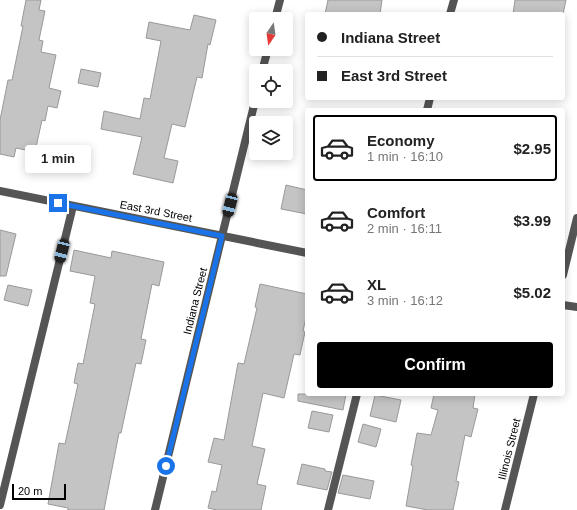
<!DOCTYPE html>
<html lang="en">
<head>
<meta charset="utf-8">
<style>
	:root { --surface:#fff; --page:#f6f6f6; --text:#222; --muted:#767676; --line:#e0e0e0; --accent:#000 }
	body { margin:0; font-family:Helvetica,sans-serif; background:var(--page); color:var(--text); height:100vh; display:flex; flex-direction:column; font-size:15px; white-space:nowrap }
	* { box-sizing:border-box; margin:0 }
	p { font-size:13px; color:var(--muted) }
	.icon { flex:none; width:22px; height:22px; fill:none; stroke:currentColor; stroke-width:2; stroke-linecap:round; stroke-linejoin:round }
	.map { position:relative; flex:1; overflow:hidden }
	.drawer { position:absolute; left:305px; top:108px; width:260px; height:288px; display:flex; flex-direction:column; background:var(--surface); border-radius:4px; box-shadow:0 2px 10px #0003 }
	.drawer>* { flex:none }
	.guide { position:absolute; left:305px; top:12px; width:260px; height:88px; border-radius:4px; box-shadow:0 2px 10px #0003; display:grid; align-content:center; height:88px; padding:0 12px; background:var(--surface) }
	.needle { width:26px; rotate:193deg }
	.fabs { position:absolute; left:249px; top:12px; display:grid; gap:8px }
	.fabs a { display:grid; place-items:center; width:44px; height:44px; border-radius:4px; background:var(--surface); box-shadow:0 2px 10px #0003; font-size:20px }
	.scale { position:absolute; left:12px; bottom:10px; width:54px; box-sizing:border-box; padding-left:4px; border:2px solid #000; border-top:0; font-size:11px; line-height:14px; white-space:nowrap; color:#000; -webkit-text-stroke:3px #fff; paint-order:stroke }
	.end { position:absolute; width:18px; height:18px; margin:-9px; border:5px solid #1a73e8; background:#fff; box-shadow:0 0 0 2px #fff }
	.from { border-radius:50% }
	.bubble { position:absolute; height:28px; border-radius:4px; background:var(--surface); box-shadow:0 2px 10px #0003; font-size:13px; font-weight:700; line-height:28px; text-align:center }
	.car { position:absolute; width:12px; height:24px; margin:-12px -6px; border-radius:5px; box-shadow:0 0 3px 1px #0007; background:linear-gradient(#222 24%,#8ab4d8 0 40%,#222 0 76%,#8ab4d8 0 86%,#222 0) }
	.guide b { display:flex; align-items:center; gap:14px; height:38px; font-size:15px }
	.guide b+b { border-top:1px solid var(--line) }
	.guide i { width:10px; height:10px; background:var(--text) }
	ul { padding:7px 0 0; list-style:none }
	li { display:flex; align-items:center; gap:12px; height:66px; margin:0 8px 6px; padding:0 4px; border:2px solid transparent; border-radius:4px }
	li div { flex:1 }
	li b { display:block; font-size:15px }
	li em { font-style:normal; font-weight:700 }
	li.active { border-color:var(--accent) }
	li>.icon { width:36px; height:36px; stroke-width:1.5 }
	.action { display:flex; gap:8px; margin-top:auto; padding:8px 12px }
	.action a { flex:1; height:46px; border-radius:4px; background:var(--accent); color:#fff; font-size:16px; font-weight:700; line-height:46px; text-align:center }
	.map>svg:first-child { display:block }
</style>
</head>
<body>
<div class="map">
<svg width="577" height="510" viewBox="0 0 577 510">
	<rect width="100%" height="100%" fill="#fff"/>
	<path fill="#c4c4c4" stroke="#999" d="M 26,0 L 41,0 L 39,10 L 45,11 L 39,40 L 43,41 L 41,52 L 56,55 L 49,88 L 61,91 L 57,108 L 48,106 L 45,121 L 42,120 L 35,152 L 16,148 L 14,157 L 0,154 L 0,120 L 8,80 L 12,80 L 23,26 L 21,26 Z
		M 328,0 L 382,0 L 380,14 L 325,14 Z
		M 515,0 L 566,0 L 563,14 L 513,14 Z
		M 194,15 L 216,20 L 210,45 L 208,44 L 202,78 L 197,77 L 185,127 L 172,124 L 164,158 L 178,161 L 173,183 L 133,174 L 142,137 L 101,129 L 104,111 L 140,119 L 144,98 L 150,99 L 161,41 L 146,38 L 149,22 L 190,30 Z
		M 81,69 L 101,73 L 98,87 L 78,83 Z
		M 286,185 L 307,190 L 307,214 L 281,209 Z
		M 0,230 L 16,234 L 6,276 L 0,276 Z
		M 74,250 L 111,258 L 112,251 L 164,262 L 159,286 L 152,284 L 141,339 L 146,340 L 141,364 L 136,363 L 121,433 L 119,433 L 104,510 L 68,510 L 68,508 L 48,504 L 59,443 L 65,444 L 78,384 L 74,383 L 78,363 L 83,364 L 95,304 L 90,303 L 95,276 L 70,271 Z
		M 260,284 L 307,294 L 307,313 L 303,331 L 305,332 L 300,355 L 294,354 L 284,398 L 263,393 L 252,446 L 265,449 L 257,484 L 266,486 L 261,510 L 217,510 L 208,508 L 212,491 L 216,492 L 222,465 L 208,462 L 214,438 L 224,440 L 238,363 L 244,364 L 257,308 L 255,307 Z
		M 8,285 L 32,290 L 28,306 L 4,300 Z
		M 298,394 L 346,394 L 343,410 L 298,401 Z
		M 434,394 L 475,394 L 473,408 L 478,409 L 471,437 L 465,435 L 456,481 L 459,482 L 453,510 L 428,510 L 406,506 L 413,466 L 411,465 L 417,433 L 431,435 L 438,410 L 431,408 Z
		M 375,395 L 401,400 L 396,422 L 370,416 Z
		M 312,411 L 333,415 L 329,432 L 308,428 Z
		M 363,424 L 381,429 L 376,447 L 358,442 Z
		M 302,464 L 325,469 L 325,471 L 332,472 L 327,490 L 297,484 Z
		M 343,475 L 374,481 L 370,499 L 338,493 Z"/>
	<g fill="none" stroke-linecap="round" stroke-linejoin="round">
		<path stroke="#555" stroke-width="8" d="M 450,14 L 454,0
			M 427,110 L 430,98
			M 0,505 L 73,206
			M 328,510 L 357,394"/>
		<path stroke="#555" stroke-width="8" d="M 275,19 L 280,0
			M 262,71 L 268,49
			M 0,191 L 307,253
			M 563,275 L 577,218
			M 563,305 L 577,307
			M 155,510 L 256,97
			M 505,510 L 534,394"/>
	</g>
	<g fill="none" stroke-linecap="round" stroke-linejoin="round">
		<path stroke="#1a73e8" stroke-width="5" d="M 58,203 L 222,236 L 166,466"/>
	</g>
	<g text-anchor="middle" stroke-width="3" stroke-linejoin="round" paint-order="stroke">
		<g font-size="11" fill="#000" stroke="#fff">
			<text transform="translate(156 211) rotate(11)" y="4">East 3rd Street</text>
			<text transform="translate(195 301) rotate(-76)" y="4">Indiana Street</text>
			<text transform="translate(509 449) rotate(-76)" y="4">Illinois Street</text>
		</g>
	</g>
</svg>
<div class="fabs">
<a><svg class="needle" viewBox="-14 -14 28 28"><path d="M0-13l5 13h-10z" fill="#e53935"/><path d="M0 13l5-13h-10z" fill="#767676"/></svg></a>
<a><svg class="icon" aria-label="locate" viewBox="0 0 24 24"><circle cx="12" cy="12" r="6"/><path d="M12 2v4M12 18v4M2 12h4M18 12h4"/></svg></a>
<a><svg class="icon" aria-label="layers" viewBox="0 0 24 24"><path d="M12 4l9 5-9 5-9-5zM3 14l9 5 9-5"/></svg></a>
</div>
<div class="scale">20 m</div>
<i class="end from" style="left:166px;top:466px"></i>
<i class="end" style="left:58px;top:203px"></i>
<div class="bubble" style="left:25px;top:145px;width:66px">1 min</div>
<i class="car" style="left:230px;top:205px;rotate:194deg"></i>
<i class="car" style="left:62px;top:251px;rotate:194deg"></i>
<div class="guide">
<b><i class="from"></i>Indiana Street</b>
<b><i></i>East 3rd Street</b>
</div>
<section class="drawer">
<ul>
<li class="active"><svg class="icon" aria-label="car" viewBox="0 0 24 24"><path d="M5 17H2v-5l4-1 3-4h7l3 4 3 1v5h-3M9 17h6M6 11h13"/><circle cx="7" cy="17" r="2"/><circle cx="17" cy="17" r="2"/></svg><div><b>Economy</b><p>1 min · 16:10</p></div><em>$2.95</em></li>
<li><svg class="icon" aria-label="car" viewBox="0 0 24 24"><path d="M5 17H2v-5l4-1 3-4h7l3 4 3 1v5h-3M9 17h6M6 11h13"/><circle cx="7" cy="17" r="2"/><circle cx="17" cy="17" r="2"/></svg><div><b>Comfort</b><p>2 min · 16:11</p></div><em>$3.99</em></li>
<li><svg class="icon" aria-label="car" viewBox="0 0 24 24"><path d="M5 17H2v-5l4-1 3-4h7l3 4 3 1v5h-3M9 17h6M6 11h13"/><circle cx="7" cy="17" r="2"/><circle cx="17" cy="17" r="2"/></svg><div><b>XL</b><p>3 min · 16:12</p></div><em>$5.02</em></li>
</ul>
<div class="action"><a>Confirm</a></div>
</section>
</div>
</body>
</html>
